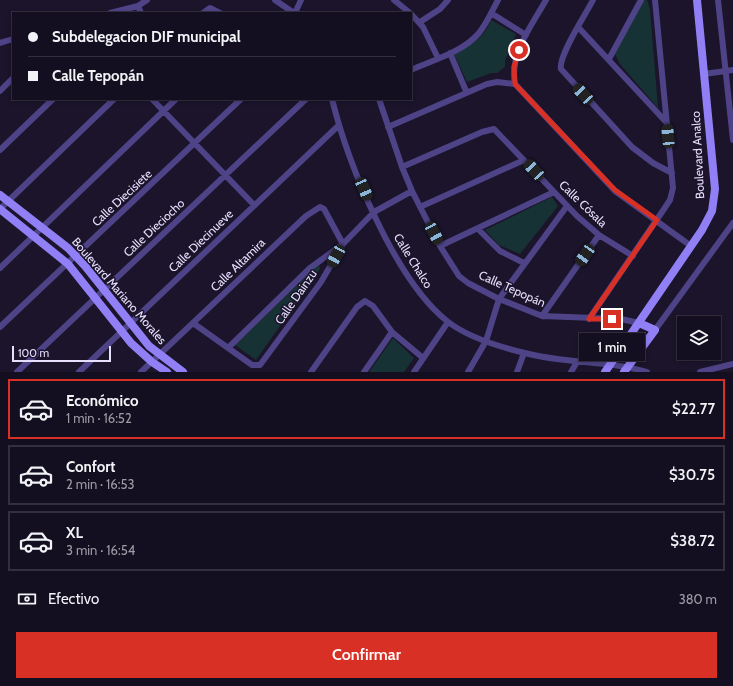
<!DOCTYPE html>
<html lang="es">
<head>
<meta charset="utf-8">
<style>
	:root { --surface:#140f20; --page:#1d1829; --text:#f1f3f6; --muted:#9d9ca5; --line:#332f3e; --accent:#d93025 }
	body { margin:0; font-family:Cabin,sans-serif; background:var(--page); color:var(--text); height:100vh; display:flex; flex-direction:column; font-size:15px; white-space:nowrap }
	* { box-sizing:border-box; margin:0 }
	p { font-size:13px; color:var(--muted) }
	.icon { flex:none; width:22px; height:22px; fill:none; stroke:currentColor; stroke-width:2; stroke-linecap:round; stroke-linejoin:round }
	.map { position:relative; height:372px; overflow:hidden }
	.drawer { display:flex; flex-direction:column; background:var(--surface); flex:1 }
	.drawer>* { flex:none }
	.hud { position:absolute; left:12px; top:12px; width:400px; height:88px; border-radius:0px; box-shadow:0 2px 6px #0003,0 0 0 1px var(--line); display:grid; align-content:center; height:88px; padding:0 16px; background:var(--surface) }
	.tools { position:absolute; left:677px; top:316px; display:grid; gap:8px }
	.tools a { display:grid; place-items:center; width:44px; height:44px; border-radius:0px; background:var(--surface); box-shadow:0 2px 6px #0003,0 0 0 1px var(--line); font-size:20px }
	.scale { position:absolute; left:12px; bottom:10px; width:99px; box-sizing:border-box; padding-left:4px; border:2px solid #e7e0fd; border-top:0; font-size:11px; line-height:14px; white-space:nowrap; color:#e7e0fd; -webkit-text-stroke:3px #1b142b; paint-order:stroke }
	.end { position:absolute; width:18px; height:18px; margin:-9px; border:5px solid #d93025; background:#fff; box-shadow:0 0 0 2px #fff }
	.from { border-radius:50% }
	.bubble { position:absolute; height:28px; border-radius:0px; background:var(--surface); box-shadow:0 2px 6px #0003,0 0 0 1px var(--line); font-size:13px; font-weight:600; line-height:28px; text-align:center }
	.car { position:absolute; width:12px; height:24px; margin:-12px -6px; border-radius:5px; box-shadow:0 0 3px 1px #0007; background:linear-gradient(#222 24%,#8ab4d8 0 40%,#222 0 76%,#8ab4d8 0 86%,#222 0) }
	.hud b { display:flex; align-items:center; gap:14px; height:38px; font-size:15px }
	.hud b+b { border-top:1px solid var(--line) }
	.hud i { width:10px; height:10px; background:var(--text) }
	ul { padding:7px 0 0; list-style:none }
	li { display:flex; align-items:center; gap:12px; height:60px; margin:0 8px 6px; padding:0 8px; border:2px solid var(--line); border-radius:0px }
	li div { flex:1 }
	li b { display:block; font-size:15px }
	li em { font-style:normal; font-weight:600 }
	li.current { border-color:var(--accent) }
	li>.icon { width:36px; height:36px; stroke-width:1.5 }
	.pay { display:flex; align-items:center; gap:10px; height:44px; padding:0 16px; font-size:15px }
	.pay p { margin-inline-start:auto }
	.button { display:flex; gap:8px; margin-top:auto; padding:8px 16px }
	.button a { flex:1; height:46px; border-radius:0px; background:var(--accent); color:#fff; font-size:16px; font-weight:600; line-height:46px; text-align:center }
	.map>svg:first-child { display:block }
</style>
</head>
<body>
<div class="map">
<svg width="733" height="372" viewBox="0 0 733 372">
	<rect width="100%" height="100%" fill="#1b142b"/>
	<path fill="#173235" d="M 643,0 L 647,0 L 650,9 L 658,108 L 620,64 L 615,54 Z
		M 491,20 L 516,34 L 505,61 L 505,67 L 497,73 L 491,73 L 467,82 L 454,54 C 470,46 484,38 491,20 Z
		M 552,197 L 558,206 L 520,254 L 499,245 L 485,230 Z
		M 319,264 L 320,269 L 256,360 L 235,345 Z
		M 393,338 L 414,358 L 404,372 L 369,372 Z"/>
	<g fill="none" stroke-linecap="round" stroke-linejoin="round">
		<path stroke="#4d4386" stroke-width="6" d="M 275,0 L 294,13
			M 394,0 L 410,13
			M 593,0 C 586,14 558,56 561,69 L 632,147 L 653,163 L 672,173
			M 718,0 L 733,140
			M 138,6 L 141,13
			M 110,13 L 138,6 L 147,0
			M 203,13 L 210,8 L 220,13
			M 295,13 L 301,0
			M 491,13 L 526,35
			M 411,14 L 423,27 L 438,58
			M 420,22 L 440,9 L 448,0
			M 579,28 L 667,123
			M 0,43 L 13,39
			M 450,53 L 466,91
			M 609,59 L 641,0
			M 411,70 C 433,60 463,52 479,33 C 487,23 492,11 498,0
			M 704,74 L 733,70
			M 515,84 L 615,191 L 691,246
			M 515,84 C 509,54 532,25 546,0
			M 0,91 L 13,78
			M 152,99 L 254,205
			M 332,99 C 348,164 395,280 447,321 C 468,338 500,347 525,353 C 565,364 607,360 647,372
			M 379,99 L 402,167 L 412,191 L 440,246 L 459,276 L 468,283 L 499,299 L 542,316 L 621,319 L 639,323
			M 388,127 L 487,84 L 497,82 L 515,84
			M 0,150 L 53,99
			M 402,167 L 482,132 L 494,129 L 577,216 L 599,235 L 633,256
			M 420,207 L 524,160
			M 0,209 L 114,99
			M 478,229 L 500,251 L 524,263
			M 440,246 L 554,192
			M 0,268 L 176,99
			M 542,316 L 599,235
			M 589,319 L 664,209 L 670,200 L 673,188 L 655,0
			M 193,323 L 252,365 L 260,365 L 321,282 L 343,244 L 374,212 L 412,191
			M 0,327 L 241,99
			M 655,330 L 733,223
			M 17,372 L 306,99
			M 79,372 L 338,126
			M 141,372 L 306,216 L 320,207 L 324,209 L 343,244 L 310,268 L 228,348
			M 311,372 L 357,307 L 365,301 L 373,306 L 392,332 L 423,358
			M 364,372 L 392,332
			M 414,372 L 448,322
			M 468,372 L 486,341 L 499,299 L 567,206
			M 517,372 L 524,353
			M 571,372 L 577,362
			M 700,372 L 733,364"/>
		<path stroke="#907ff5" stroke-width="8" d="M 0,195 L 68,248 L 85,266 L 149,346 L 183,372
			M 0,209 L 68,264 L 131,343 L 152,362 L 167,372
			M 605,372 L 702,230 L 712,211 L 715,189 L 697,0
			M 624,372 L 655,330 L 639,323"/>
	</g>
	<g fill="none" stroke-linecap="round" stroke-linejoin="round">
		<path stroke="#d93025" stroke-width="5" d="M 519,50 L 514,67 L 515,84 L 615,190 L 657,220 L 589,319 L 612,319"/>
	</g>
	<g text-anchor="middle" stroke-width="3" stroke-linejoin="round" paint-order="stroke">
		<g font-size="12" fill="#e7e0fd" stroke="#1b142b">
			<text transform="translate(698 155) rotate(-93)" y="4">Boulevard Analco</text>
			<text transform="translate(122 198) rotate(-43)" y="4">Calle Diecisiete</text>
			<text transform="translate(583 204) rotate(44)" y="4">Calle Cósala</text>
			<text transform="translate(154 228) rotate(-43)" y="4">Calle Dieciocho</text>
			<text transform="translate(201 241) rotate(-44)" y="4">Calle Diecinueve</text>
			<text transform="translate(413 261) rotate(58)" y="4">Calle Chalco</text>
			<text transform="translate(238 265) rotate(-44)" y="4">Calle Altamira</text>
			<text transform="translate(512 289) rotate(24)" y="4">Calle Tepopán</text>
			<text transform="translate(119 291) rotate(49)" y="4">Boulevard Mariano Morales</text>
			<text transform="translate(296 297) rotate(-55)" y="4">Calle Dainzu</text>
		</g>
	</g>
</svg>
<div class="tools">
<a><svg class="icon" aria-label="layers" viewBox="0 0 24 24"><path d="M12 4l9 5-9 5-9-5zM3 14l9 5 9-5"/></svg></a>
</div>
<div class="scale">100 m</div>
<i class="end from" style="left:519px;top:50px"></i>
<i class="end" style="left:612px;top:319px"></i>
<div class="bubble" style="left:579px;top:333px;width:66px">1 min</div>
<i class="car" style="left:583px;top:94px;rotate:317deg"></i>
<i class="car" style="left:668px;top:136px;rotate:355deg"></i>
<i class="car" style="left:534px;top:170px;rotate:317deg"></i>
<i class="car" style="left:364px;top:189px;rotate:156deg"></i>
<i class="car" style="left:434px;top:233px;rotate:152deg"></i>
<i class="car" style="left:585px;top:255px;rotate:215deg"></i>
<i class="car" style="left:336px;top:256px;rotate:209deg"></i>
<div class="hud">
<b><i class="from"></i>Subdelegacion DIF municipal</b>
<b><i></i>Calle Tepopán</b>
</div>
</div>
<section class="drawer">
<ul>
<li class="current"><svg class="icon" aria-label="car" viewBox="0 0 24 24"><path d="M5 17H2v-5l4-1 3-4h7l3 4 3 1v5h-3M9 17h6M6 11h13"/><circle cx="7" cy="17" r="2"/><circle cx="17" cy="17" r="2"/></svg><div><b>Económico</b><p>1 min · 16:52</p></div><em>$22.77</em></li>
<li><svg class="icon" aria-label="car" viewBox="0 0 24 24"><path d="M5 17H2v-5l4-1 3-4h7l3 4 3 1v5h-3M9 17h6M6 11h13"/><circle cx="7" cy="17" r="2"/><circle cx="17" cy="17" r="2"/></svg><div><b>Confort</b><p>2 min · 16:53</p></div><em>$30.75</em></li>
<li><svg class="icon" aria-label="car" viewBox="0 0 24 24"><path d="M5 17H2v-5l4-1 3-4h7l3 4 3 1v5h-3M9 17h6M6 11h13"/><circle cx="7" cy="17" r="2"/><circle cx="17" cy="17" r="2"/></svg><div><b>XL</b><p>3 min · 16:54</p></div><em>$38.72</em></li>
</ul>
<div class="pay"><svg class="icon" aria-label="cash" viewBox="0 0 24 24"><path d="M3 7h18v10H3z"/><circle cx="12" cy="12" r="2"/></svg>Efectivo<p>380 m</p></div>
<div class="button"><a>Confirmar</a></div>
</section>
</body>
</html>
